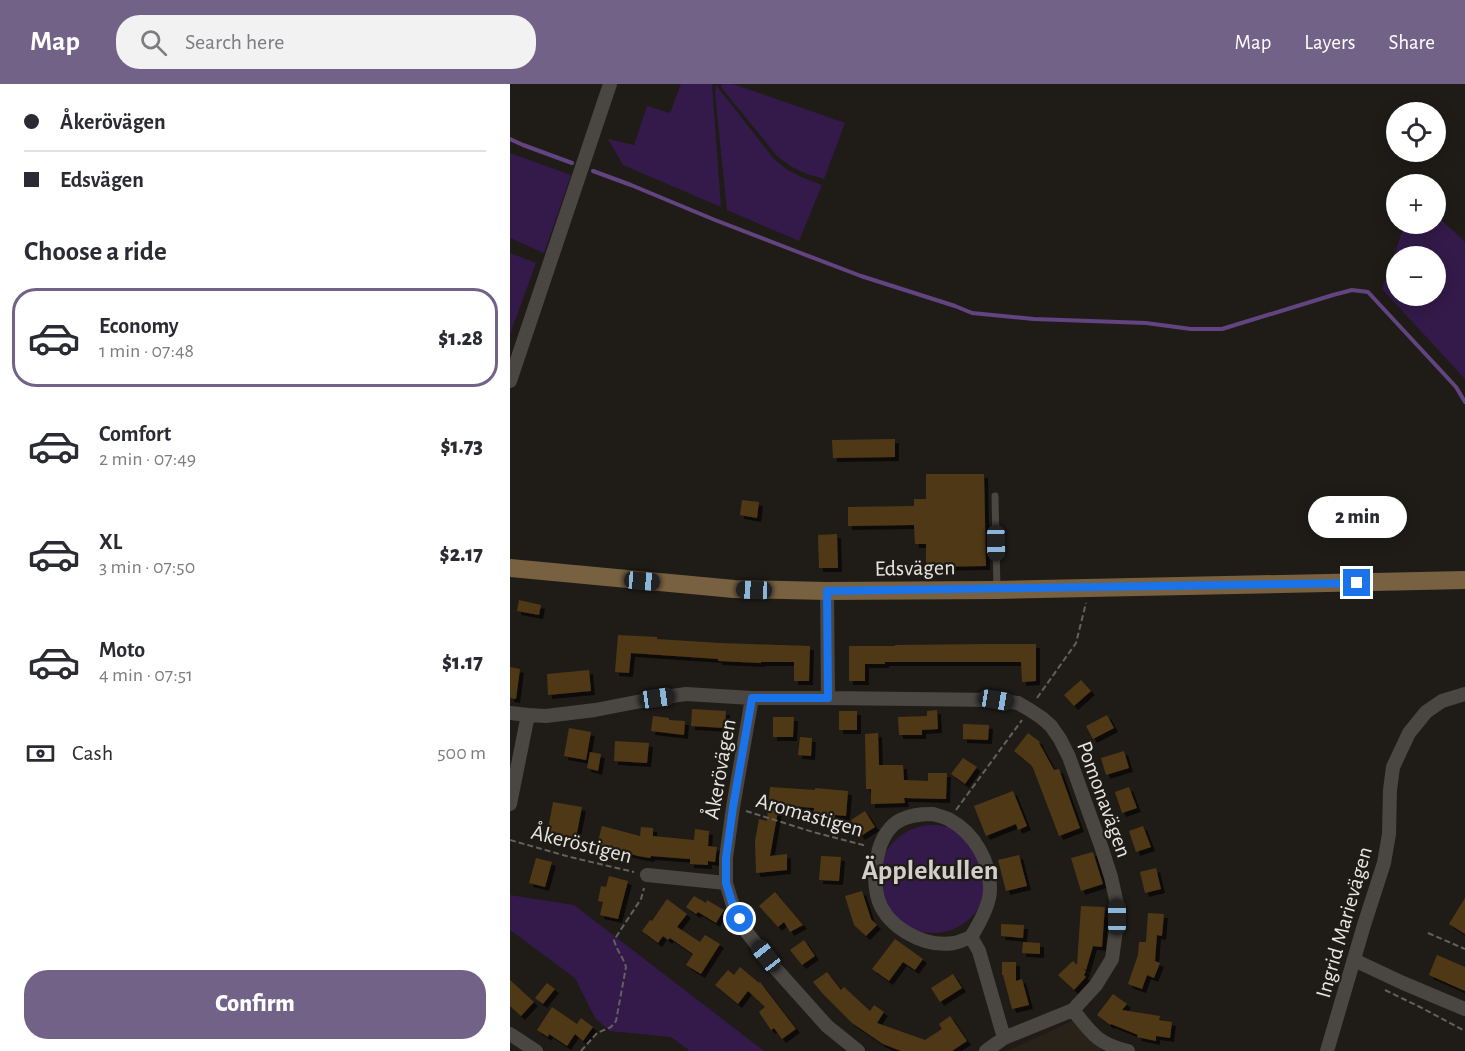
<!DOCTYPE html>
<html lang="en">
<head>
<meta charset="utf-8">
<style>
	:root { --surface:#fff; --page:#f2f2f3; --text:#2b2b33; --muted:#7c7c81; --line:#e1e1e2; --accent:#726288 }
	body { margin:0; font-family:"Alegreya Sans",sans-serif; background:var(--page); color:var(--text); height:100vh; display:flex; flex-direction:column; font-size:22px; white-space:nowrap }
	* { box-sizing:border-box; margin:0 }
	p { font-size:20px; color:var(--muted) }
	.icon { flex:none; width:33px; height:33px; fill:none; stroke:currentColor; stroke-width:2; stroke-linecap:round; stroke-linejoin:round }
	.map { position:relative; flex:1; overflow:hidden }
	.side { display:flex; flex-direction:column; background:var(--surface); width:510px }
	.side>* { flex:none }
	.banner { display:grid; align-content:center; height:132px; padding:0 24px; background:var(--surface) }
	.buttons { position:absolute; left:876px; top:18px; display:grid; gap:12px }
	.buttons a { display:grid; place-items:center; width:60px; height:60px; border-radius:50%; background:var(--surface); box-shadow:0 3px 15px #0003; font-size:30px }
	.end { position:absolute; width:27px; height:27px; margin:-14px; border:8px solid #1a73e8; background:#fff; box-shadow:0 0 0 3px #fff }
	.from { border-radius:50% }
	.bubble { position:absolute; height:42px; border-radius:21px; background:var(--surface); box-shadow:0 3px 15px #0003; font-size:20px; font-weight:800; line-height:42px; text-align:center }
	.car { position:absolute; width:18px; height:36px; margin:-18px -9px; border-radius:8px; box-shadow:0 0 4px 2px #0007; background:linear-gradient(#222 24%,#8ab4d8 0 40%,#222 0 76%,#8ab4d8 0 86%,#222 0) }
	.banner b { display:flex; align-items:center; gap:21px; height:57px; font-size:22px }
	.banner b+b { border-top:2px solid var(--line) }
	.banner i { width:15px; height:15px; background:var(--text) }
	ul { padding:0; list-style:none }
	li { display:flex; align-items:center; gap:18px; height:99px; margin:0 12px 9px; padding:0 12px; border:3px solid transparent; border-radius:24px }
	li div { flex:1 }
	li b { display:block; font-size:22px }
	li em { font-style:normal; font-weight:800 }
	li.active { border-color:var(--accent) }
	li>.icon { width:54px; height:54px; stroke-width:1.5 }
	h2 { padding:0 24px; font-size:27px; line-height:72px }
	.pay { display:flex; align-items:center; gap:15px; height:66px; padding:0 24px; font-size:22px }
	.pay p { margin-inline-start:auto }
	.cta { display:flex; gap:12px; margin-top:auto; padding:12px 24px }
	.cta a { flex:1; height:69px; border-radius:24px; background:var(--accent); color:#fff; font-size:24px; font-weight:800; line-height:69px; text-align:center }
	header { display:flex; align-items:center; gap:36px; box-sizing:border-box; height:84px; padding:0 30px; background:var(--accent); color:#fff }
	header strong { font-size:28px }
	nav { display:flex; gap:33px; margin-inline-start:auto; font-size:21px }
	.search { width:420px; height:54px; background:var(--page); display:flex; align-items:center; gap:15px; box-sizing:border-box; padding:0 21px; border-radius:24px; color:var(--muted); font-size:22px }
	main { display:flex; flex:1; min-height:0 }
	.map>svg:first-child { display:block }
</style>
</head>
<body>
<header>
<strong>Map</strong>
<div class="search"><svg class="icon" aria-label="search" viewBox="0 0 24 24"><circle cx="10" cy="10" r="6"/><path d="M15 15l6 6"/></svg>Search here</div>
<nav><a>Map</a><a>Layers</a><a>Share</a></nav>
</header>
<main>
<section class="side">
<div class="banner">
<b><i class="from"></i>Åkerövägen</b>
<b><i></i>Edsvägen</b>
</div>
<h2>Choose a ride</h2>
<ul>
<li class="active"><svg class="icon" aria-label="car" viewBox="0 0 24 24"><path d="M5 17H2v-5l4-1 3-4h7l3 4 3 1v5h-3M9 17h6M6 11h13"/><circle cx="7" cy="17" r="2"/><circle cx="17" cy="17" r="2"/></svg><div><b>Economy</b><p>1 min · 07:48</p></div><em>$1.28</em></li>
<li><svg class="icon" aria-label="car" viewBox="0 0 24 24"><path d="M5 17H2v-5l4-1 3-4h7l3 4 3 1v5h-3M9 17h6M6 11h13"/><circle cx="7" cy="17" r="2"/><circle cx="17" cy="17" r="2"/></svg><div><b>Comfort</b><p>2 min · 07:49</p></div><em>$1.73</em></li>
<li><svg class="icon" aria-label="car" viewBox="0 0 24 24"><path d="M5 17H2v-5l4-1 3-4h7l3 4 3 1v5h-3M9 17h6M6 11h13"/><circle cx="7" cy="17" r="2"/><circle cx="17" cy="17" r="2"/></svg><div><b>XL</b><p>3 min · 07:50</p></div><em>$2.17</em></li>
<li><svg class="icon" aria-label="car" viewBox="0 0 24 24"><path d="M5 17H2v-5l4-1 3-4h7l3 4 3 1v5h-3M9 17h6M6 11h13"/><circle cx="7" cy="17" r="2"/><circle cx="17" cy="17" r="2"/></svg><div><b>Moto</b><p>4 min · 07:51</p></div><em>$1.17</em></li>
</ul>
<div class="pay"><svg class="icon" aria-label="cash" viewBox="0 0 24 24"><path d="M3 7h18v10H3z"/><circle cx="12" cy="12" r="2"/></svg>Cash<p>500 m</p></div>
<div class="cta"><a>Confirm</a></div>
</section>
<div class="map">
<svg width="955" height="967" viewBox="0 0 955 967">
	<defs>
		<filter id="shadow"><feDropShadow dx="4" dy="4" stdDeviation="0" flood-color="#0009"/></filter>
	</defs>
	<rect width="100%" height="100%" fill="#1f1c18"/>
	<path fill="#292219" d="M 565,936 L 592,967 L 497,967 Z"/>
	<path fill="#331a4a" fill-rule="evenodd" d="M 171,0 L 202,0 L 211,123 L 113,81 L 98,55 L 124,61 L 137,22 L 160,29 Z
		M 212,0 L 223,0 L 335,39 L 314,95 L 297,90 L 282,83 L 267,72 L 211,3 Z
		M 206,1 L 264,75 L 276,85 L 291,93 L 312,101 L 289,157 L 217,126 L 205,10 Z
		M 0,69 L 61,91 L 34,169 L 0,154 Z
		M 926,131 L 955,158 L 955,295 L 872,205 L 895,140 L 926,140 ZM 886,172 L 926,172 L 926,212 L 886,212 Z
		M 0,169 L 26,179 L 0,250 Z
		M369 795a54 54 0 1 1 108 0a54 54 0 1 1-108 0Z
		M 0,811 L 64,821 L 254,967 L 180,967 L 161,953 L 100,947 L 85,934 L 65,894 L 0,846 Z"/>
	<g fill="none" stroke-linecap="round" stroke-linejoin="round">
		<path stroke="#624481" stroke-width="4" d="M 0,55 L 13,61 L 62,79
			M 83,87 L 121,101 L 205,136 L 288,168 L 351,192 L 445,222 L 462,229 L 524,235 L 636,239 L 681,245 L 712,245 L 823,211 L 842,206 L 858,208 L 946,303 L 955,318"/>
	</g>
	<path fill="#503815" filter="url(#shadow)" d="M 385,355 L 385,373 L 323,374 L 322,356 Z
		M 416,390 L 474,390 L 476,482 L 416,483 L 416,460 L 405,460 L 404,441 L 338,442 L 338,423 L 404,422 L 404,415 L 416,415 Z
		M 232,416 L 249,418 L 247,434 L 230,431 Z
		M 327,450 L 328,484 L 309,484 L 308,451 Z
		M 9,516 L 31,521 L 29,531 L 7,527 Z
		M 108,551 L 147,553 L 147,555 L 209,559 L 300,562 L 299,597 L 284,597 L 284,578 L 251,578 L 251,579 L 208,577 L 208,575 L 121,569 L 119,589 L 105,588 Z
		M 481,560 L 526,560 L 526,597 L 512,598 L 511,578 L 375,578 L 375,580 L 355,580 L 355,597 L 339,597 L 339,562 L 385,562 L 385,561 Z
		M 0,583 L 10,585 L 6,615 L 0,614 Z
		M 79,586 L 81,607 L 38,611 L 37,590 Z
		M 571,596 L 581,607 L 564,622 L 554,611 Z
		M 182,625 L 216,627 L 215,644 L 181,642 Z
		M 427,626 L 428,645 L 412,646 L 412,651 L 389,651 L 388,633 L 417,632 L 417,627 Z
		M 329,627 L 347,627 L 347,646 L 329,646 Z
		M 597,631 L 604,644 L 583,655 L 576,642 Z
		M 143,632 L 159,634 L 159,636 L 175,637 L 174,651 L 141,647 Z
		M 263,633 L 284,633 L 283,653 L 263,653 Z
		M 453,640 L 479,641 L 478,656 L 453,655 Z
		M 59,644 L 81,648 L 76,676 L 54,672 Z
		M 368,649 L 369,681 L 393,681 L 394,696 L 418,697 L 418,689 L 437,689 L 436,715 L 394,714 L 395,719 L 361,720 L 361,705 L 356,705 L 355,650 Z
		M 518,649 L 530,658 L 529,659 L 544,686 L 549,685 L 570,744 L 549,752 L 523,684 L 521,681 L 504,667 Z
		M 290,653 L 302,654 L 301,672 L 288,671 Z
		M 105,657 L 139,659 L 137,679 L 104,677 Z
		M 614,667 L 619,684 L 596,691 L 591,674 Z
		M 80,668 L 91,670 L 88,687 L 77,684 Z
		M 453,674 L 467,683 L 455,700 L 441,690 Z
		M 260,703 L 305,706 L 305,704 L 338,707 L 336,732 L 325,731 L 324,736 L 303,734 L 304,724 L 269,721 L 260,772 L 277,770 L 277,786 L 246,789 L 245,757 L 249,735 L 257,737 Z
		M 619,703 L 627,724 L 612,729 L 605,708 Z
		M 503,707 L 517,742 L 508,746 L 506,740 L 476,752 L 464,722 Z
		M 43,718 L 72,723 L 66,754 L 50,751 L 49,759 L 36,757 Z
		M 355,727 L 365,743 L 351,752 L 341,736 Z
		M 92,742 L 130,752 L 131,743 L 143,744 L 143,752 L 184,756 L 185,745 L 199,747 L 198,762 L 207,763 L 205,778 L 198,777 L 198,781 L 180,780 L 180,775 L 141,772 L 140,774 L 128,772 L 87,761 Z
		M 633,742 L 641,763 L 626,768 L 619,747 Z
		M 583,768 L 593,800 L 571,807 L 561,774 Z
		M 509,771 L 517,802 L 496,807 L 488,776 Z
		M 311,772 L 331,773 L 329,797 L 309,796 Z
		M 26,774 L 42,778 L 35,803 L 19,799 Z
		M 646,784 L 651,805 L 635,809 L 630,788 Z
		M 99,792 L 118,797 L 108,835 L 90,831 L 93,818 L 88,817 L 91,802 L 96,803 Z
		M 352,807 L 361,835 L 367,841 L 356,852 L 344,841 L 335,812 Z
		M 265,808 L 293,841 L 280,848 L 274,838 L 268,843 L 249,822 Z
		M 184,812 L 196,819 L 197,816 L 214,826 L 206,839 L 188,828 L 186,830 L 176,823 Z
		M 955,814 L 955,850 L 939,840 Z
		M 157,815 L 177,830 L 167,843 L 190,858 L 195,851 L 210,860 L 191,890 L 176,881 L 183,870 L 160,854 L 158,856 L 153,852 L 148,859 L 132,847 L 140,836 L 142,837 Z
		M 571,822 L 595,823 L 592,863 L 583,862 L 576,886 L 572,884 L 576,887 L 574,891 L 576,893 L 564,906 L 548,891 L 563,877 L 567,881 Z
		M 638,829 L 654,830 L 652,852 L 647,851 L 645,877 L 650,879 L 644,894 L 637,891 L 632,905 L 618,900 L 628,871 L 629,858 L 636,858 Z
		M 491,840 L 514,841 L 513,854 L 491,852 Z
		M 385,855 L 413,875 L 405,886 L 393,878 L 379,897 L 362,885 Z
		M 294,856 L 305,872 L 292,881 L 280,866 Z
		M 513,858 L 530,859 L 530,870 L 512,869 Z
		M 927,871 L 955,883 L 955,907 L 919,891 Z
		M 492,878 L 506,878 L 506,897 L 512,895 L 519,921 L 502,925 L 493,891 L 492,891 Z
		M 230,883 L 249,899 L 250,898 L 286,945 L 272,955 L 264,944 L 261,946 L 249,928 L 255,923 L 238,907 L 228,920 L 205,901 L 218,886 L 224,891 Z
		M 317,888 L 331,906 L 334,903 L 360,927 L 364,921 L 374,928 L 367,939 L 415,956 L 432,945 L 429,940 L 440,932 L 457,957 L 442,967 L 391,967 L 373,960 L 342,939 L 313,910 L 303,898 Z
		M 443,890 L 452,904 L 430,918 L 421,904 Z
		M 0,896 L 24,918 L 11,932 L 0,922 Z
		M 37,899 L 45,905 L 33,920 L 25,914 Z
		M 603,910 L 617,920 L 612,926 L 650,932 L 649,936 L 662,938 L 660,954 L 646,952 L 646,957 L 627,953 L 628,951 L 601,940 L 600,941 L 587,931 Z
		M 42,923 L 67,940 L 71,934 L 83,943 L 73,957 L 65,950 L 57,962 L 39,950 L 38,953 L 27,946 Z"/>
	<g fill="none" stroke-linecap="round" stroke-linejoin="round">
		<path stroke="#63605d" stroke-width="2" stroke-dasharray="6 3" stroke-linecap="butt" d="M 527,614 L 566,559 L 576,519
			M 446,726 L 512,636
			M 236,727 L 303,748 L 357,762
			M 0,756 L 60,773 L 124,788
			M 918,849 L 955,865
			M 875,906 L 914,925 L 955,947
			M 71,967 L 87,949 L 101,943 L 106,937 L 116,883 C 113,873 106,865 104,856 L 131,815 L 134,804"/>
		<path stroke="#4a4642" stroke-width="7" d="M 485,412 L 487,506"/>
		<path stroke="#4a4642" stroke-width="14" d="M 0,297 L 100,0
			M 317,507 L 318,614 L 486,616 L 508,619 L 520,626 L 532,634 L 541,642 L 550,655 L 559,673 L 591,762 L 601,793 L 607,820 L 606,846 L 602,875 L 586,901 L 563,926 L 494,954 L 476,967
			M 242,614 L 223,723 L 216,774 L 216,799 L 224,825 L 235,846 L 266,885 L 317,942 L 348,967
			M 0,629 L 18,631
			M 0,720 L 18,631 L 36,632 L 85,626 L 147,614 L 176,610 L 242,614 L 318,614
			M 423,730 C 429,732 435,733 440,736 C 464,749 481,778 480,806 C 480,820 469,840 461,853 C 456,855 449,858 444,859 C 413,864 374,842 367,811 C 364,796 364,784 368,770 C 370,758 377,745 387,738 C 398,731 410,730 423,730 Z
			M 137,791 L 216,799
			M 461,853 L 469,867 L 494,954
			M 844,876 L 893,899 L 955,925
			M 563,926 C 582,950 588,960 618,967
			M 0,950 L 26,967
			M 817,967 L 854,841 L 874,779 L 879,750 L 880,706 L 883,683 L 899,649 L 916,628 L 932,617 L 955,610"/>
		<path stroke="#786141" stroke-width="18" d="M 0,484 L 224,505 L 317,507 L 487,506 L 955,496"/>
	</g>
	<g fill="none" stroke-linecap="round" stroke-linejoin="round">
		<path stroke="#1a73e8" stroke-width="8" d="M 230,835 L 224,825 L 216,799 L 216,774 L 223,723 L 242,614 L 318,614 L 317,507 L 847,499"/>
	</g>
	<g text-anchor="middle" stroke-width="4.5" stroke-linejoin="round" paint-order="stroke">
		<g font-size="22" fill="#e8e6e3" stroke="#1f1c18">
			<text transform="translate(405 483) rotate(-1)" y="8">Edsvägen</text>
			<text transform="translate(209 685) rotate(-80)" y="8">Åkerövägen</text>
			<text transform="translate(595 715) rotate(70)" y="8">Pomonavägen</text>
			<text transform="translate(300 730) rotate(16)" y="8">Aromastigen</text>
			<text transform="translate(72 759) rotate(14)" y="8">Åkeröstigen</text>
			<text transform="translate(833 838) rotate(-74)" y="8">Ingrid Marievägen</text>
		</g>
		<g font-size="28" font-weight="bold" fill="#d2cec9" stroke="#1f1c18">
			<text x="420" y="795">Äpplekullen</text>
		</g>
	</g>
</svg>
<div class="buttons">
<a><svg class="icon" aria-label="locate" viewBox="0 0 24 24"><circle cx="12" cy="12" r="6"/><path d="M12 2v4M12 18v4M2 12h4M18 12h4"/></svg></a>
<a>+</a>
<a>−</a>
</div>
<i class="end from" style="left:230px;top:835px"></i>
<i class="end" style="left:847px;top:499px"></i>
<div class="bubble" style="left:798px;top:412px;width:99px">2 min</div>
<i class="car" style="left:486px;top:459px;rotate:179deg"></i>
<i class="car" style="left:132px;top:497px;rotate:95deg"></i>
<i class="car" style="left:244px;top:506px;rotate:272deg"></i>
<i class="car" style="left:147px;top:614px;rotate:82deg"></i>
<i class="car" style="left:486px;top:616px;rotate:99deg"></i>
<i class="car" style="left:607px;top:833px;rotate:0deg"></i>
<i class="car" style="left:256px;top:872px;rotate:322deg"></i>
</div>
</main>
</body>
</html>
